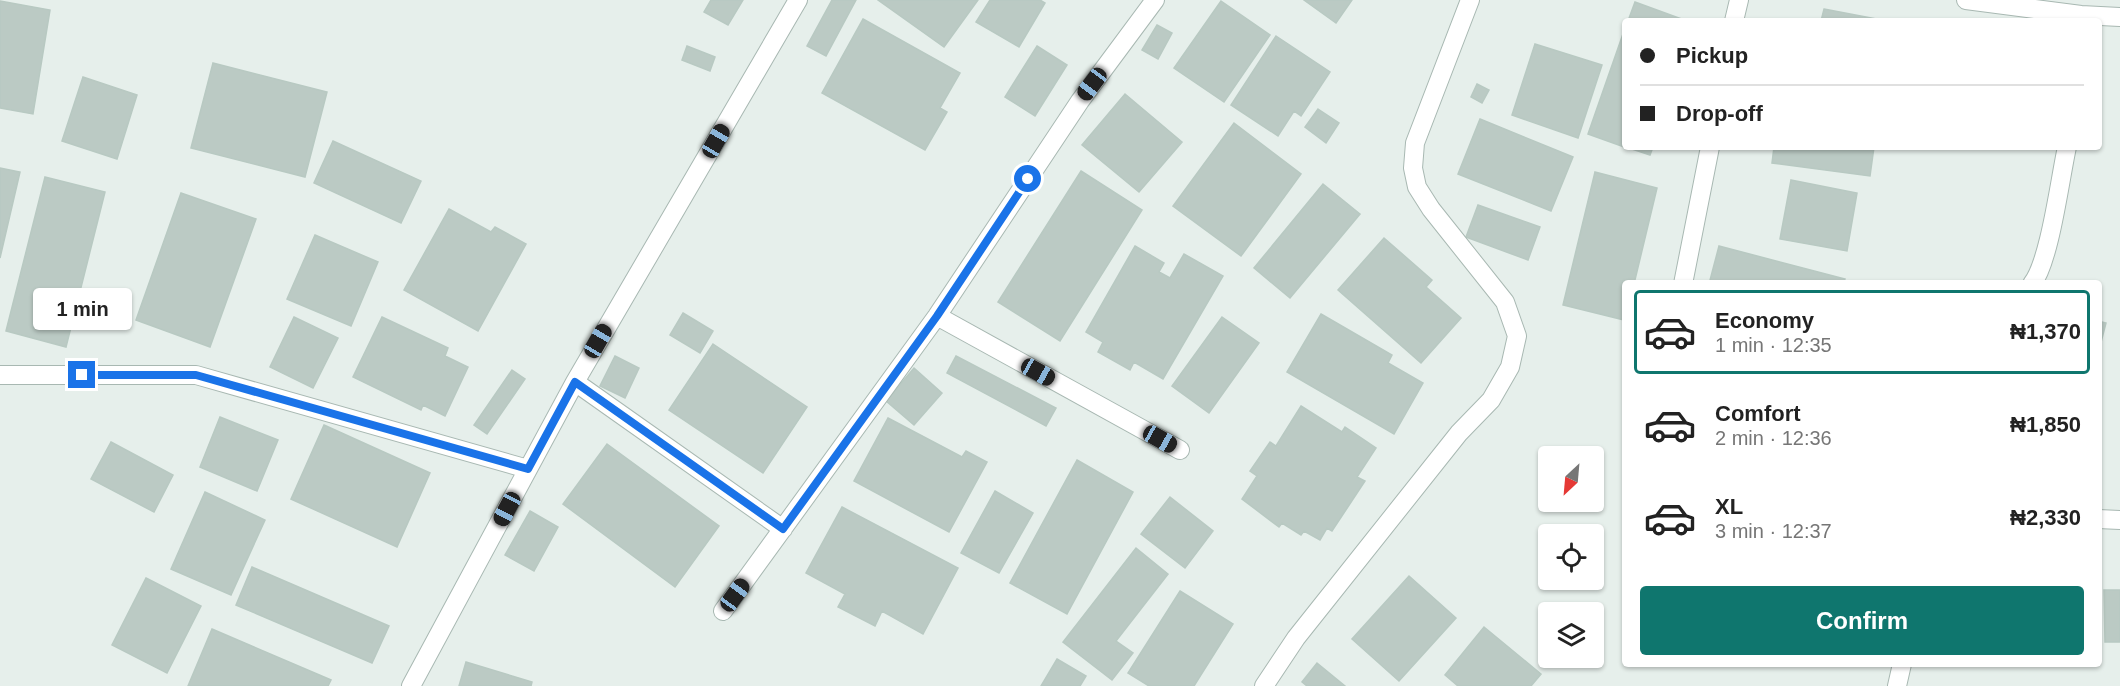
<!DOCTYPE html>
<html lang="en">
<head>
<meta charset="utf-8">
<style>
	:root { --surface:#fff; --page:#f6f6f6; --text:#222; --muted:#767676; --line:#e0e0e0; --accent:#0f766e }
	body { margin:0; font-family:Helvetica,sans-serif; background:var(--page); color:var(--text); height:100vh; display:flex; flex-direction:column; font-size:22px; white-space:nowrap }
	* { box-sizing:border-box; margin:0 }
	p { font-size:20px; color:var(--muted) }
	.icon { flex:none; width:33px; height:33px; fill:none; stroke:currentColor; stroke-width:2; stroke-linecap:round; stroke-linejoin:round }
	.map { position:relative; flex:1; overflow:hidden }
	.panel { position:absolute; left:1622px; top:280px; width:480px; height:387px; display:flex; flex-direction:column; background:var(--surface); border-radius:6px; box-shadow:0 2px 4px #0004 }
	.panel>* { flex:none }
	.guide { position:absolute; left:1622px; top:18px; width:480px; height:132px; border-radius:6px; box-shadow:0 2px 4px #0004; display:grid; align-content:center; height:132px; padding:0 18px; background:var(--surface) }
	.needle { width:39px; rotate:206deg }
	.buttons { position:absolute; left:1538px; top:446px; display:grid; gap:12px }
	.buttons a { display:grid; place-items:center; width:66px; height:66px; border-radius:6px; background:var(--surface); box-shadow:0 2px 4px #0004; font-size:30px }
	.end { position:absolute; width:27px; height:27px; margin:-14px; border:8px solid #1a73e8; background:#fff; box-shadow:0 0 0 3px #fff }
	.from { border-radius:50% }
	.bubble { position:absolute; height:42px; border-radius:6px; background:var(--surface); box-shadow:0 2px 4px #0004; font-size:20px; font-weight:600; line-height:42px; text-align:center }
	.car { position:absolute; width:18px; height:36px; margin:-18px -9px; border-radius:8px; box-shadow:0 0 4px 2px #0007; background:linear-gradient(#222 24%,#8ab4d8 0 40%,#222 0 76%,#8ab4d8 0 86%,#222 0) }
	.guide b { display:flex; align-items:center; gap:21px; height:57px; font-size:22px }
	.guide b+b { border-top:2px solid var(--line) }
	.guide i { width:15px; height:15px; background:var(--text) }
	ul { padding:10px 0 0; list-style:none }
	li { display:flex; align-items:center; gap:18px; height:84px; margin:0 12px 9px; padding:0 6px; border:3px solid transparent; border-radius:6px }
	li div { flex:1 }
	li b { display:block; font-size:22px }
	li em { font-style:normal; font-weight:600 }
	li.selected { border-color:var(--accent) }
	li>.icon { width:54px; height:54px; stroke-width:1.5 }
	.cta { display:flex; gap:12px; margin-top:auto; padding:12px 18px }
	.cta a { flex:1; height:69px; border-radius:6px; background:var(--accent); color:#fff; font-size:24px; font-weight:600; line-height:69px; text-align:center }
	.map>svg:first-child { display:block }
</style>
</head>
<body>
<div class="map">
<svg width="2120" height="686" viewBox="0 0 2120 686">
	<rect width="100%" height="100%" fill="#e6efeb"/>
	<path fill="#bbcac4" stroke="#b8c9c2" stroke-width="1.5" d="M 711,0 L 743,0 L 728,25 L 704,12 Z
		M 832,0 L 856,0 L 826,56 L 807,46 Z
		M 878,0 L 978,0 L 944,47 Z
		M 990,0 L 1040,0 L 1045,3 L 1019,47 L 976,22 Z
		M 1304,0 L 1352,0 L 1336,23 Z
		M 0,1 L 50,10 L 33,114 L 0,108 Z
		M 1221,1 L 1270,35 L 1224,102 L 1174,68 Z
		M 1635,2 L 1687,21 L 1628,21 Z
		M 1824,9 L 1887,21 L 1821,21 Z
		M 863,19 L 960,73 L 940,108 L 947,112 L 925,150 L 822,93 Z
		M 1157,25 L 1172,33 L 1158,59 L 1142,50 Z
		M 1624,31 L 1624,147 L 1588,134 Z
		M 1276,36 L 1330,72 L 1301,116 L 1294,111 L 1278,136 L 1231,105 Z
		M 1535,44 L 1602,65 L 1578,138 L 1512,115 Z
		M 687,46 L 715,57 L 710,71 L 682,60 Z
		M 1037,46 L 1067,65 L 1035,116 L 1005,97 Z
		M 213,63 L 327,92 L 305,177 L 191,148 Z
		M 83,77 L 137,95 L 117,159 L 62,141 Z
		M 1477,84 L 1489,90 L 1482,103 L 1471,97 Z
		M 1125,94 L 1182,142 L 1139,192 L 1082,145 Z
		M 1318,109 L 1339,123 L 1326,143 L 1305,127 Z
		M 1480,119 L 1573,157 L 1551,211 L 1458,174 Z
		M 1234,123 L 1301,174 L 1241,256 L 1173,206 Z
		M 333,141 L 421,181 L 401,223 L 314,183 Z
		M 1626,147 L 1653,147 L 1650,155 Z
		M 1774,147 L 1874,147 L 1870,176 L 1772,163 Z
		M 0,168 L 20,172 L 0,258 Z
		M 1081,171 L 1142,210 L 1060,341 L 998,302 Z
		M 1595,172 L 1657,188 L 1634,284 L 1624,284 L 1624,320 L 1563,305 Z
		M 45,177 L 105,192 L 66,347 L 6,331 Z
		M 1791,180 L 1857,193 L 1847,251 L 1780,239 Z
		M 1323,184 L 1360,214 L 1290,298 L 1254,268 Z
		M 181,193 L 256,219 L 210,347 L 136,320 Z
		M 1478,205 L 1540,227 L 1528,260 L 1466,237 Z
		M 449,209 L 491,232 L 495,227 L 526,244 L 478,331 L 404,290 Z
		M 315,235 L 378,262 L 351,326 L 287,299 Z
		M 1384,238 L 1432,280 L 1426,287 L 1461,318 L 1421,363 L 1338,290 Z
		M 1135,246 L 1164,263 L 1159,272 L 1170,278 L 1184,254 L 1223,276 L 1163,379 L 1134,362 L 1130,370 L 1098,352 L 1103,342 L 1086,332 Z
		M 1719,246 L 1845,279 L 1843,284 L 1709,284 Z
		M 683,313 L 713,331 L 700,353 L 670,335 Z
		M 1321,314 L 1392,355 L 1388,363 L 1423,383 L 1394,434 L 1287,372 Z
		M 294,317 L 338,338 L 313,388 L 270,367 Z
		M 382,317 L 448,348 L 445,356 L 468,367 L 445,416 L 423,405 L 421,410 L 353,377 Z
		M 1222,317 L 1259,343 L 1209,413 L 1172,386 Z
		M 2098,321 L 2106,323 L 2099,350 L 2098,349 Z
		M 713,344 L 807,407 L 763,473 L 669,410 Z
		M 615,356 L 639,368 L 625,398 L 600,386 Z
		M 956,356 L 1056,408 L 1046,426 L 947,373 Z
		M 914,368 L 942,393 L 914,425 L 886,401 Z
		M 512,370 L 525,379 L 487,434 L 474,425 Z
		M 1301,406 L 1342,432 L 1345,427 L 1376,448 L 1357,477 L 1365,481 L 1332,531 L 1327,528 L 1320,540 L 1304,531 L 1301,535 L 1282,523 L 1279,527 L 1242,499 L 1257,476 L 1250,471 L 1270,442 L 1276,446 Z
		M 220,417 L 278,440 L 257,491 L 200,467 Z
		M 888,418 L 962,457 L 966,451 L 987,462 L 949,532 L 854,481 Z
		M 324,425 L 430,473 L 397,547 L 291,499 Z
		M 111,442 L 173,475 L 154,512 L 91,479 Z
		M 607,444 L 719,526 L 675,587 L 563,504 Z
		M 1077,460 L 1133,492 L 1067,614 L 1010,583 Z
		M 995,491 L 1033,513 L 999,573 L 961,553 Z
		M 205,492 L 265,520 L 231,595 L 171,569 Z
		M 1170,497 L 1213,531 L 1185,568 L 1141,534 Z
		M 842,507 L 958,568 L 923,634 L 882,611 L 875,626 L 838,607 L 845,594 L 806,573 Z
		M 530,511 L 558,527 L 534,571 L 505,555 Z
		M 1136,548 L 1168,574 L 1116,641 L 1133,653 L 1112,680 L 1063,642 Z
		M 252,567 L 389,626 L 372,663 L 236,605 Z
		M 1409,576 L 1456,618 L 1399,681 L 1352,639 Z
		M 146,578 L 201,606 L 167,673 L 112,645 Z
		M 2104,590 L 2120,590 L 2120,642 L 2105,642 Z
		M 1180,591 L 1233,624 L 1194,686 L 1149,686 L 1128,673 Z
		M 1484,627 L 1541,674 L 1531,686 L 1458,686 L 1445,675 Z
		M 212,629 L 331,680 L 328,686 L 188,686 Z
		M 1057,659 L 1086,676 L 1080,686 L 1041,686 Z
		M 466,662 L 532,682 L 531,686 L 459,686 Z
		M 1317,663 L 1345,686 L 1307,686 L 1302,682 Z"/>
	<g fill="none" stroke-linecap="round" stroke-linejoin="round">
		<g stroke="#a8b8b2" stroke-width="20">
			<path id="minor" d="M 1966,0 L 2081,15 L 2120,17
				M 1734,21 L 1739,0
				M 1683,284 L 1710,147
				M 2032,284 C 2050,261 2060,178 2067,147
				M 937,316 L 1180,450
				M 0,375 L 196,375 L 528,469
				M 575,382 L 783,529
				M 2098,519 L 2120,520
				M 723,611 L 937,316 L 1080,101 L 1155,0
				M 411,686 L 575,382 L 798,0
				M 1264,686 L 1296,638 L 1459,433 L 1491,400 L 1510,367 L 1517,336 L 1505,302 L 1431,209 L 1417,187 L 1413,168 L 1415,143 L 1470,0
				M 1897,686 L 1902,664"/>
		</g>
		<use href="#minor" stroke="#fff" stroke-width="18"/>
	</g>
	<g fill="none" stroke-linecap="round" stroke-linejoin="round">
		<path stroke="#1a73e8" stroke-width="8" d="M 82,375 L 196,375 L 528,469 L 575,382 L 783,529 L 937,316 L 1028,179"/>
	</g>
</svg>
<div class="buttons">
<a><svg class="needle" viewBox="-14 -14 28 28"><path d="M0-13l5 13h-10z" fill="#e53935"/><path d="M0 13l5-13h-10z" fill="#767676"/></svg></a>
<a><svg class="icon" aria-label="locate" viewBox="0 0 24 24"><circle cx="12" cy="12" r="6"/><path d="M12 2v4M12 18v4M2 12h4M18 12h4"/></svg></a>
<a><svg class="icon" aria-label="layers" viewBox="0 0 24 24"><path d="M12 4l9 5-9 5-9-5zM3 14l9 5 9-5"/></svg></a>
</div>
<i class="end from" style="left:1028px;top:179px"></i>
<i class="end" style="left:82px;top:375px"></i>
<div class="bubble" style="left:33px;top:288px;width:99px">1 min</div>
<i class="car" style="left:1092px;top:84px;rotate:217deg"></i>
<i class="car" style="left:716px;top:141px;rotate:30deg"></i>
<i class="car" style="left:598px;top:341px;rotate:30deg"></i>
<i class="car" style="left:1038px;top:372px;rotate:119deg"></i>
<i class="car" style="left:1160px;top:439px;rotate:119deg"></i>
<i class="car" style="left:507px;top:509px;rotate:208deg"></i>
<i class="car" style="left:735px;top:595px;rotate:36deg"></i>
<div class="guide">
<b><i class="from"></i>Pickup</b>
<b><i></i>Drop-off</b>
</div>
<section class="panel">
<ul>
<li class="selected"><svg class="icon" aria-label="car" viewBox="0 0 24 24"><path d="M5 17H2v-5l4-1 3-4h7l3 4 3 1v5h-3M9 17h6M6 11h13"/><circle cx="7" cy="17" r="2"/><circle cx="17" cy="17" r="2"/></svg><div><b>Economy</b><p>1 min · 12:35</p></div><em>₦1,370</em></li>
<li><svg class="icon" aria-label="car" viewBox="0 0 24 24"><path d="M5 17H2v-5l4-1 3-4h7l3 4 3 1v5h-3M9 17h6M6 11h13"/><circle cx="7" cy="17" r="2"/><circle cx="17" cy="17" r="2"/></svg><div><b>Comfort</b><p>2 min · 12:36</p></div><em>₦1,850</em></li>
<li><svg class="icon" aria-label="car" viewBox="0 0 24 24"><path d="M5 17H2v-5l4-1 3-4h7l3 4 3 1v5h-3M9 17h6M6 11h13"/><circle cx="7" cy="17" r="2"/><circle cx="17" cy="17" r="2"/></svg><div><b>XL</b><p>3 min · 12:37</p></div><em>₦2,330</em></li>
</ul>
<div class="cta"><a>Confirm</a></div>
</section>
</div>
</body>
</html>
